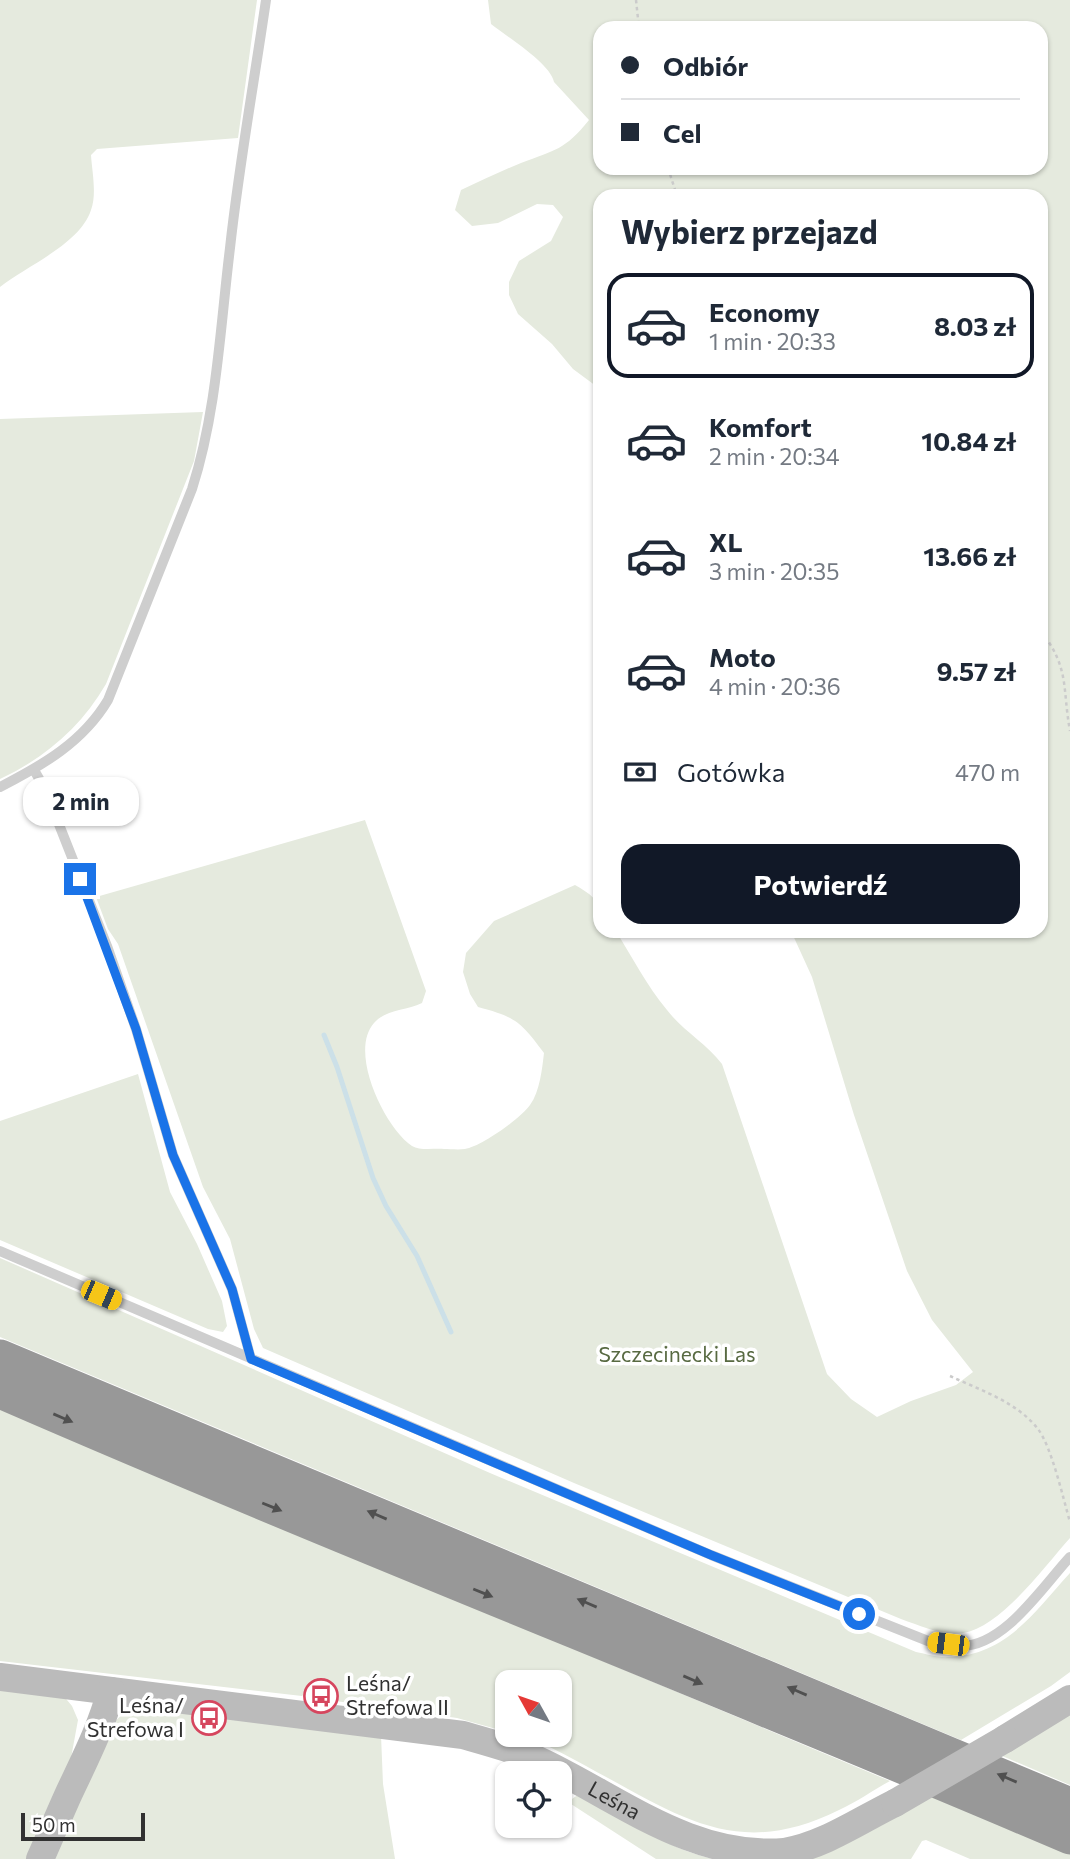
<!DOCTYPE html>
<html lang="pl">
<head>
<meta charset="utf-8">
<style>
	:root { --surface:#fff; --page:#f6f6f7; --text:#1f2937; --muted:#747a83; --line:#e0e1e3; --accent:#111827 }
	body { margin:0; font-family:Commissioner,sans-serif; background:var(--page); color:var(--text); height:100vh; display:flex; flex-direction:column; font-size:26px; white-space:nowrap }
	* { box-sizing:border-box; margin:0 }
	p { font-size:23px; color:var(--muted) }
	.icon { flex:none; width:38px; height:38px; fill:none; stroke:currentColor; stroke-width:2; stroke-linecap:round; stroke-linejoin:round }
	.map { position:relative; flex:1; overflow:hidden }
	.panel { position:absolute; left:593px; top:189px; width:455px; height:749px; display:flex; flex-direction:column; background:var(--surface); border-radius:21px; box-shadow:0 2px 5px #0004 }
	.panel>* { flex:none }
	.hud { position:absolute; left:593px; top:21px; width:455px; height:154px; border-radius:21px; box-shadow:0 2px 5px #0004; display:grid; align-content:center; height:154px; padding:0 28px; background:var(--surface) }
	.needle { width:46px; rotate:310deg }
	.buttons { position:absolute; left:495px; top:1670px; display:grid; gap:14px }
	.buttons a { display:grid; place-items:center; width:77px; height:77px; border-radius:14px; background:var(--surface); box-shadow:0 2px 5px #0004; font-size:35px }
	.scale { position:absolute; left:21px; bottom:18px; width:124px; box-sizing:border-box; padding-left:7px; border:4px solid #313131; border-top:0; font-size:19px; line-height:24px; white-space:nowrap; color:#313131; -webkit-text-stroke:5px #fff; paint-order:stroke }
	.end { position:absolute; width:32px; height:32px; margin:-16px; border:9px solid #1a73e8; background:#fff; box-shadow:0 0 0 4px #fff }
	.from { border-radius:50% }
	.bubble { position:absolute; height:49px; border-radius:21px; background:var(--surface); box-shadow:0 2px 5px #0004; font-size:23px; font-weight:700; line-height:49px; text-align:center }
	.car { position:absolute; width:21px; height:42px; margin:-21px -10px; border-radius:9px; box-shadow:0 0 5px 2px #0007; background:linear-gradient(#f5c518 24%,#345 0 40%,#f5c518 0 76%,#345 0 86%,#f5c518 0) }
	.hud b { display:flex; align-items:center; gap:24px; height:66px; font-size:26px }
	.hud b+b { border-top:2px solid var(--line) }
	.hud i { width:18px; height:18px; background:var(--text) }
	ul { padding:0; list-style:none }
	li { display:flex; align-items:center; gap:21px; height:105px; margin:0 14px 10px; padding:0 14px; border:4px solid transparent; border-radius:21px }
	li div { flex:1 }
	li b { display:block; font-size:26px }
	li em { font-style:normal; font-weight:700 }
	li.on { border-color:var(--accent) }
	li>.icon { width:63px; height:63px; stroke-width:1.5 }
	h2 { padding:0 28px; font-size:32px; line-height:84px }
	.pay { display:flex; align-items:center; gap:18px; height:77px; padding:0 28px; font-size:26px }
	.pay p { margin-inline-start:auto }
	.primary-button { display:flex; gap:14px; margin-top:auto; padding:14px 28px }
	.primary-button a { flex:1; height:80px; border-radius:21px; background:var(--accent); color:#fff; font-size:28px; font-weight:700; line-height:80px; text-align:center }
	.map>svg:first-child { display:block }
</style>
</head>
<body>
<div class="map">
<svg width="1070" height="1859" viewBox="0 0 1070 1859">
	<rect width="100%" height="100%" fill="#fff"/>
	<path fill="#e5eade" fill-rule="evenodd" d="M 0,0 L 257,0 L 238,138 L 97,149 L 91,155 C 92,171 97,194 91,210 C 80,244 28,265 0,287 Z
		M 488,0 L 1070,0 L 1070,1538 C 1044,1567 1001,1627 963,1633 C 942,1636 921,1626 901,1619 L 574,1483 L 263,1348 L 254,1329 L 230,1239 L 203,1187 L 118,944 L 108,929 L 96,897 L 365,820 L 426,991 L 422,1003 C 406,1011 386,1009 374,1023 C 348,1052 385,1128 412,1146 C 420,1151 435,1148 444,1149 C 450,1149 458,1150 465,1149 C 481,1147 521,1118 530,1105 C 540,1091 542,1069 544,1053 C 521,1022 516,1017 478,1007 L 470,994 L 463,972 L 466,953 L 494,921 L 575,885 C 600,899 600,904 600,931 L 616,931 C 632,957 647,986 667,1010 C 683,1031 706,1043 722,1064 L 827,1374 L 851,1399 L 877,1417 L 911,1401 L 956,1385 L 973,1372 L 932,1320 L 907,1271 L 854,1115 L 812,977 L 791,931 L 1041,931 L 1041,196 L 600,196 L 600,389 L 573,369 L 552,344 L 518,314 L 509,295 L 509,282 L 519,261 L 551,241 L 563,217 L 553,205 L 537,204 L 498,223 L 472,226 L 455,210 L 461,190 C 481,181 501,171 521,163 C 555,150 565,150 589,120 L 554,82 C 550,63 507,37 491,24 ZM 600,28 L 1041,28 L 1041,168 L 600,168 Z
		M 203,412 L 194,461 L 106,684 C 81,727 45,758 0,779 L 0,419 Z
		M 138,1074 L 170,1192 L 197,1244 L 222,1301 L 227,1326 L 223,1332 L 208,1329 L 0,1240 L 0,1121 Z
		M 0,1258 L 490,1473 L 916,1652 C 927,1654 938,1658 949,1657 C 1007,1655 1034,1612 1070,1573 L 1070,1672 L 1051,1686 L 961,1740 L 0,1337 Z
		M 0,1409 L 890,1781 C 873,1790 857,1802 839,1810 C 746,1856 691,1824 608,1778 C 578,1762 549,1744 516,1734 L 560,1734 L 560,1682 L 508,1682 L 507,1732 L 457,1718 L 314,1698 L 314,1695 L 303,1695 L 302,1696 L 0,1661 Z
		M 0,1685 L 62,1694 L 72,1706 L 78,1720 L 71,1758 L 29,1859 L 0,1859 Z
		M 141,1705 L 381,1735 L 383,1784 L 395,1859 L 52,1859 L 114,1722 L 123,1714 Z
		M 1070,1712 L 1070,1785 L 1000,1755 Z
		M 579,1794 L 586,1795 C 626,1820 666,1848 713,1859 L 656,1859 L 571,1804 L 572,1799 Z
		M 931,1796 L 1070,1854 L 1070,1859 L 970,1859 L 926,1840 L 922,1841 L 911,1859 L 802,1859 Z"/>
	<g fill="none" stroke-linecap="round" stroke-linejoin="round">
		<path stroke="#cce0e8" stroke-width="5" d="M 324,1035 L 337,1067 L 373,1178 L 386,1206 L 417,1256 L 451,1332"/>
		<path stroke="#cbcbcb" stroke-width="2.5" stroke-dasharray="3.5 3.5" stroke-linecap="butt" d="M 636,0 L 639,28
			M 668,168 L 677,196
			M 1041,631 C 1070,669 1062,687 1070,731
			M 950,1376 C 980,1390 1017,1402 1038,1429 C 1052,1448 1063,1498 1070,1522"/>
		<path stroke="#cecece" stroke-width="10" d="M 34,770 L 45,789 L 107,946 L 136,1029 L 173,1155 L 232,1289 L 251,1359
			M 0,787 C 43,765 83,742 108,700 L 192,489 C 217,411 220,329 230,248 C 239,165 254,83 266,0
			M 0,1251 L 711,1555 L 933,1643 C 942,1644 951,1646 960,1646 C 1004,1647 1043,1586 1070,1557"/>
		<g stroke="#bbb" stroke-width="28">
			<path id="s1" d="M 0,1677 L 463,1735 C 491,1743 518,1750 544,1763 C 621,1800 692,1859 784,1852 C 823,1846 860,1820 895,1803"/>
			<path d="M 1005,1739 L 1070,1699"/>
			<path d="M 40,1859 C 50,1837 59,1815 69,1793 C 85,1759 101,1728 111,1691"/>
		</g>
		<path stroke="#989898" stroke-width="35" d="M 0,1357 L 1070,1805
			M 0,1391 C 354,1545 715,1685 1070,1837"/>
		<path stroke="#bbb" stroke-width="28" d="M 895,1803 L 1005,1739"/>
	</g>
	<defs><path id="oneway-solid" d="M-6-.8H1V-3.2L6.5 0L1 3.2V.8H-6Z" transform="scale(1.75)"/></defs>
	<g fill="#505050">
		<use href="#oneway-solid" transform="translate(63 1418) rotate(23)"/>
		<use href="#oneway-solid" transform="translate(272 1507) rotate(22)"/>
		<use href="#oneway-solid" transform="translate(377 1515) rotate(-157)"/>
		<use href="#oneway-solid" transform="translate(483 1593) rotate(22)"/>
		<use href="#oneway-solid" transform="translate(587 1603) rotate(-157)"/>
		<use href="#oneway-solid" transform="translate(693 1680) rotate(23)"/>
		<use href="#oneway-solid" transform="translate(797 1691) rotate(-157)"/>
		<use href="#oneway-solid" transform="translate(1007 1778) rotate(-157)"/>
	</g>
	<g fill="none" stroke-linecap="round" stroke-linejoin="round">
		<path stroke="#1a73e8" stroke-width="9" d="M 80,879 L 136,1029 L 173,1155 L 232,1289 L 251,1359 L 711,1555 L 859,1614"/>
	</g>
	<defs>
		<g id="bus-ring" transform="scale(1.75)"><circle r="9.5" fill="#fff" stroke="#d6465e" stroke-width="1.5"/><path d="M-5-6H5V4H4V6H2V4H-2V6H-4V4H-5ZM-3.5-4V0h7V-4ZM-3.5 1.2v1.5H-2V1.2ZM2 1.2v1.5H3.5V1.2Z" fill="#d6465e"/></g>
	</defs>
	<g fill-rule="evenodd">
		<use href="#bus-ring" x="321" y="1696"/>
		<use href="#bus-ring" x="209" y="1718"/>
	</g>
	<g text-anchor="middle" stroke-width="7" stroke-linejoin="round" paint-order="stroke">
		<g font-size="21" fill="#586a42" stroke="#fff">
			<text x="677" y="1362">Szczecinecki Las</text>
		</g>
		<g font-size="21" fill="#313131" stroke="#fff" text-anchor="start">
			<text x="346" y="1691">Leśna/<tspan x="346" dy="24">Strefowa II</tspan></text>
			<text x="184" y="1713" text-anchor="end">Leśna/<tspan x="184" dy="24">Strefowa I</tspan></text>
		</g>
		<g font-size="21" fill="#313131" stroke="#fff">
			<text dy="7" stroke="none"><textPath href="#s1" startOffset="632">Leśna</textPath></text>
		</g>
	</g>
</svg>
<div class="buttons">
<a><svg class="needle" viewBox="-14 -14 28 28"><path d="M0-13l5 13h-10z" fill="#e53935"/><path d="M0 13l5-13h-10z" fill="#747a83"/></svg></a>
<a><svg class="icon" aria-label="locate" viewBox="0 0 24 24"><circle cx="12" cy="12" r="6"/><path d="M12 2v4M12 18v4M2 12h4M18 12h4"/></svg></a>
</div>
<div class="scale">50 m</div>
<i class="end from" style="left:859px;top:1614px"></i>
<i class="end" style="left:80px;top:879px"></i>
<div class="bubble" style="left:23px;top:777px;width:116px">2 min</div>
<i class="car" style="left:101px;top:1295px;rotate:113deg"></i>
<i class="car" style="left:948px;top:1644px;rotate:277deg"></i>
<div class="hud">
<b><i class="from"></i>Odbiór</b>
<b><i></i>Cel</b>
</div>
<section class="panel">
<h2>Wybierz przejazd</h2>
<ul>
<li class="on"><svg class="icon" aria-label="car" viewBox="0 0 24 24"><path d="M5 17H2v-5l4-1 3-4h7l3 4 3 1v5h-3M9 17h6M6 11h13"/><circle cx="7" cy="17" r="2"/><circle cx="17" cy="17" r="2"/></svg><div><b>Economy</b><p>1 min · 20:33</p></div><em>8.03 zł</em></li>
<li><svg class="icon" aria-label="car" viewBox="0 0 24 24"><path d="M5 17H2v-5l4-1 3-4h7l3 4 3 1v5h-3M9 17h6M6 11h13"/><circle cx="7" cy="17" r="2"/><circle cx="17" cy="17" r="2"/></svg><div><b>Komfort</b><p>2 min · 20:34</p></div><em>10.84 zł</em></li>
<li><svg class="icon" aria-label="car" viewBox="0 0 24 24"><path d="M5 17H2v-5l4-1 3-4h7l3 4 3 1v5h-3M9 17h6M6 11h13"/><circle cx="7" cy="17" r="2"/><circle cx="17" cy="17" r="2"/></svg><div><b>XL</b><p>3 min · 20:35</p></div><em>13.66 zł</em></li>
<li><svg class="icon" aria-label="car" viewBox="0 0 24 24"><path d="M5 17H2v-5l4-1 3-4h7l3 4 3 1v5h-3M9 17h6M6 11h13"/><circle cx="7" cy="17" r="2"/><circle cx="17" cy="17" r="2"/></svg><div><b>Moto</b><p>4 min · 20:36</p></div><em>9.57 zł</em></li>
</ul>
<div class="pay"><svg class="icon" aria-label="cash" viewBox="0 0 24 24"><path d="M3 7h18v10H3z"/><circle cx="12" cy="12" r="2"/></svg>Gotówka<p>470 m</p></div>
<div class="primary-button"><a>Potwierdź</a></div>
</section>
</div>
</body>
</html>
